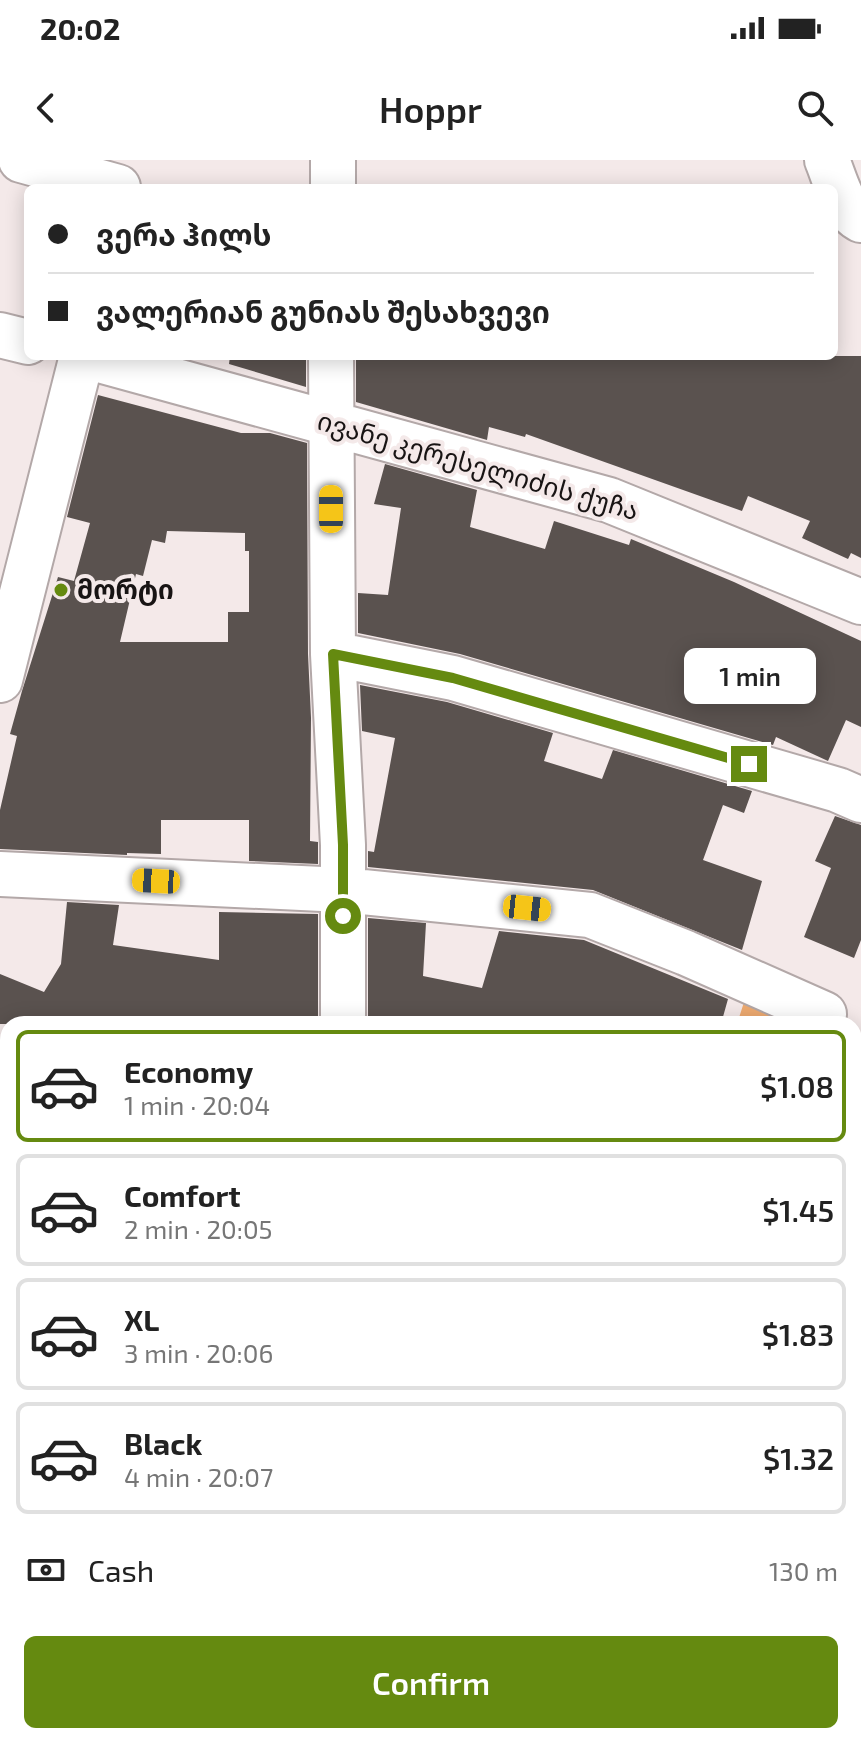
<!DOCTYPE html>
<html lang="en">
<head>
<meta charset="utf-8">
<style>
	:root { --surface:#fff; --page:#f6f6f6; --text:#222; --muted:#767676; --line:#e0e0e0; --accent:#658a10 }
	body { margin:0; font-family:"Exo 2","Noto Sans Georgian",sans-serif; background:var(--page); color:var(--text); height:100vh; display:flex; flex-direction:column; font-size:30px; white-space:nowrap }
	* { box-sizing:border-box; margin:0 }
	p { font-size:26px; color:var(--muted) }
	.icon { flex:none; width:44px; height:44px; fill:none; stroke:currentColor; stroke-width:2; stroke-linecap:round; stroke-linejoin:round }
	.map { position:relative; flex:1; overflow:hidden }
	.sheet { position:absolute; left:0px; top:856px; width:862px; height:728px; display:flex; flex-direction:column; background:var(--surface); border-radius:24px 24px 0 0; box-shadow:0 4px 20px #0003 }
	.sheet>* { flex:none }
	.guide { position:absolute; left:24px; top:24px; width:814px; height:176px; border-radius:12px; box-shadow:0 4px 20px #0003; display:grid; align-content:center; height:176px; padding:0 24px; background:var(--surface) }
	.end { position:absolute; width:36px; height:36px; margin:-18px; border:10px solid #658a10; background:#fff; box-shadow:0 0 0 4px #fff }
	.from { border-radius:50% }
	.bubble { position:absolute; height:56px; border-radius:12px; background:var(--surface); box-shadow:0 4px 20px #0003; font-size:26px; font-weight:600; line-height:56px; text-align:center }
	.car { position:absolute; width:24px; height:48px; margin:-24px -12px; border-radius:10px; box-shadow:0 0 6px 2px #0007; background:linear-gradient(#f5c518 24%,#345 0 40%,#f5c518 0 76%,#345 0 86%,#f5c518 0) }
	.guide b { display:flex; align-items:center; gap:28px; height:76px; font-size:30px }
	.guide b+b { border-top:2px solid var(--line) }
	.guide i { width:20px; height:20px; background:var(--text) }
	ul { padding:14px 0 0; list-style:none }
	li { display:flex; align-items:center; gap:24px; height:112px; margin:0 16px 12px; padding:0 8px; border:4px solid var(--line); border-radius:12px }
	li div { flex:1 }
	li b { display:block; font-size:30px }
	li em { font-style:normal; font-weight:600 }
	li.selected { border-color:var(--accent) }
	li>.icon { width:72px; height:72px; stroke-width:1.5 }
	.pay { display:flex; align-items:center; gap:20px; height:88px; padding:0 24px; font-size:30px }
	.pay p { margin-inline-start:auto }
	.cta { display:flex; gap:16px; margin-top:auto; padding:16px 24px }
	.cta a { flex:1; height:92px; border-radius:12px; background:var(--accent); color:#fff; font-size:32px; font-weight:600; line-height:92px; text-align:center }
	.status { display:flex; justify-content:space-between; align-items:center; height:56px; padding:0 40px; background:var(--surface); direction:ltr }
	.status svg { height:22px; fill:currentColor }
	header { display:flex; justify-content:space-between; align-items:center; height:104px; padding:0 24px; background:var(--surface); font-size:36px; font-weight:600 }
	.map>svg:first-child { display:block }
</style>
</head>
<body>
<div class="status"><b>20:02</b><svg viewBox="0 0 49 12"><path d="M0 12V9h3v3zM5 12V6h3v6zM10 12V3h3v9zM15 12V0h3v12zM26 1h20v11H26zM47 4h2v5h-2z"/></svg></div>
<header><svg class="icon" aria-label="back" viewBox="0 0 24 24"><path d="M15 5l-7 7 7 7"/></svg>Hoppr<svg class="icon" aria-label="search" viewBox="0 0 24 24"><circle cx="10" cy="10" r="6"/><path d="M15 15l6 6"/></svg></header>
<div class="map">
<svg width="861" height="1584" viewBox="0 0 861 1584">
	<rect width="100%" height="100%" fill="#f4e9e9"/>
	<path fill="#eeaa70" d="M 745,839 L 813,864 L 737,864 Z
		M 0,1231 L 8,1236 L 8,1400 L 0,1396 Z
		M 363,1576 L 436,1576 L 434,1584 L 364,1584 Z"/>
	<path fill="#5a524f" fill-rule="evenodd" d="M 230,196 L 306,196 L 306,227 L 229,204 Z
		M 356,196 L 861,196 L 861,398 L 851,393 L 848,399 L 802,378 L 810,361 L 748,336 L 742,351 L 526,274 L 525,277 L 489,267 L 487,280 L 356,242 Z
		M 98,235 L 241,273 L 270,273 L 307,283 L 308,494 L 311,558 L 310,681 L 318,682 L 318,704 L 249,701 L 249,660 L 161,660 L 161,694 L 127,693 L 127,695 L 0,689 L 0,650 L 17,576 L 10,574 L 22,531 L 58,417 L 74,421 L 90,363 L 67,357 ZM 167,371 L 245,373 L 245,391 L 249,391 L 249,452 L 228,452 L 228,482 L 120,482 L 136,414 L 143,416 L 152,380 L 165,383 Z
		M 385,304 L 477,330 L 470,367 L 545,389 L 554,361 L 629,385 L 631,379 L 734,422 L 861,481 L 861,567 L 846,560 L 828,601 L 776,577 L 773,585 L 460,494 L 358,473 L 358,433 L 388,435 L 401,348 L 374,344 Z
		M 360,525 L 447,542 L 553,573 L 544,601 L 602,619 L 613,590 L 752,631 L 744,653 L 723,645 L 703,700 L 762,721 L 742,790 L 593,730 L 368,707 L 368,691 L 374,692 L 395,578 L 362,571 Z
		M 835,656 L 861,665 L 861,780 L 854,798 L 804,777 L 831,708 L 815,701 Z
		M 67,742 L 119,745 L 113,785 L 219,800 L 219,752 L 318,754 L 318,864 L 0,864 L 0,814 L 44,832 L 61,804 Z
		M 368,758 L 426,763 L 423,816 L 482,828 L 499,771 L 584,780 L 728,839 L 721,864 L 368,864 Z"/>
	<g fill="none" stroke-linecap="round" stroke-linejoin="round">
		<g stroke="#b3a8a8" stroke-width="48">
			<path id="minor" d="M 21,0 L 118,27
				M 827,0 C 835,19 842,51 861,60
				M 333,28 L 333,0
				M 0,175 L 28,182
				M 85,196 L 609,340 L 861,442
				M 331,196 L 333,494 L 343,685 L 343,864
				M 333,494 L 453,518 L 838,630 L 861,640
				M 0,520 L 82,196
				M 0,714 L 343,730 L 590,755 L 686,793 L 824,854
				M 0,1417 L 8,1423
				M 854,1490 L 861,1474
				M 109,1576 L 110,1584"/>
		</g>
		<path stroke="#8d8585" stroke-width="5" stroke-dasharray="4 4" stroke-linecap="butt" d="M 854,906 L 857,891
			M 334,1584 L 337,1576"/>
		<use href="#minor" stroke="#fff" stroke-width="44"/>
	</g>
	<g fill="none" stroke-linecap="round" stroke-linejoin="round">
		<path stroke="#658a10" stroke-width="10" d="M 343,756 L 343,685 L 333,494 L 453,518 L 749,604"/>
	</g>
	<circle fill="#658a10" stroke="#f4e9e9" stroke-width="3" cx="61" cy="430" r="8"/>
	<g text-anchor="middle" stroke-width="8" stroke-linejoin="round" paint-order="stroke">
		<g font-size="26" fill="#181414" stroke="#f4e9e9">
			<text transform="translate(478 306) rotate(16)" y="9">ივანე კერესელიძის ქუჩა</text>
		</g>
		<g font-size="26" font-weight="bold" fill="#181414" stroke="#f4e9e9" text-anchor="start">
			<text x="77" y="439">მორტი</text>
		</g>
	</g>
</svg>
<i class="end from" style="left:343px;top:756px"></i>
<i class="end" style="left:749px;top:604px"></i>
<div class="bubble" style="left:684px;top:488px;width:132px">1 min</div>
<i class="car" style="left:331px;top:349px;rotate:0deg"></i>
<i class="car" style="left:156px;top:721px;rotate:273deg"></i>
<i class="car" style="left:527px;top:748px;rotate:96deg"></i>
<div class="guide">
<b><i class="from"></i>ვერა ჰილს</b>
<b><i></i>ვალერიან გუნიას შესახვევი</b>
</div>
<section class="sheet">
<ul>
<li class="selected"><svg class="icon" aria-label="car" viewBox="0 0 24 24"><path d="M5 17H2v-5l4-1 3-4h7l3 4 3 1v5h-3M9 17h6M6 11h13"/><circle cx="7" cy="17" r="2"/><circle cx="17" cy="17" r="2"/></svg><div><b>Economy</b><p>1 min · 20:04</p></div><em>$1.08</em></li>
<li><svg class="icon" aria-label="car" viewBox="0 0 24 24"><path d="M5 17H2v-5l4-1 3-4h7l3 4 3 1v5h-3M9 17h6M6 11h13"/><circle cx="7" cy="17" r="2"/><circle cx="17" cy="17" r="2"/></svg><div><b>Comfort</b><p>2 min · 20:05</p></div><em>$1.45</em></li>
<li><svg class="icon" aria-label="car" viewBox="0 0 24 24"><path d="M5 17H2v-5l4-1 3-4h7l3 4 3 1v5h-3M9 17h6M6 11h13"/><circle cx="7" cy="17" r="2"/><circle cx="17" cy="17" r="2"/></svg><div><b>XL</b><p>3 min · 20:06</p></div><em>$1.83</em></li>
<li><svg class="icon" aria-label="car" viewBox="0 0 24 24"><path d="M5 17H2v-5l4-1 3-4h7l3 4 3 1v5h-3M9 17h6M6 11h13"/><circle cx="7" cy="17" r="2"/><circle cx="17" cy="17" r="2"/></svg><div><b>Black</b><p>4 min · 20:07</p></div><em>$1.32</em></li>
</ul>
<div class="pay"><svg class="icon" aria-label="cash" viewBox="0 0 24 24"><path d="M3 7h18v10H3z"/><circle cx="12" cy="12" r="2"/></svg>Cash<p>130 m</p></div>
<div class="cta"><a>Confirm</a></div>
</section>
</div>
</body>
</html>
